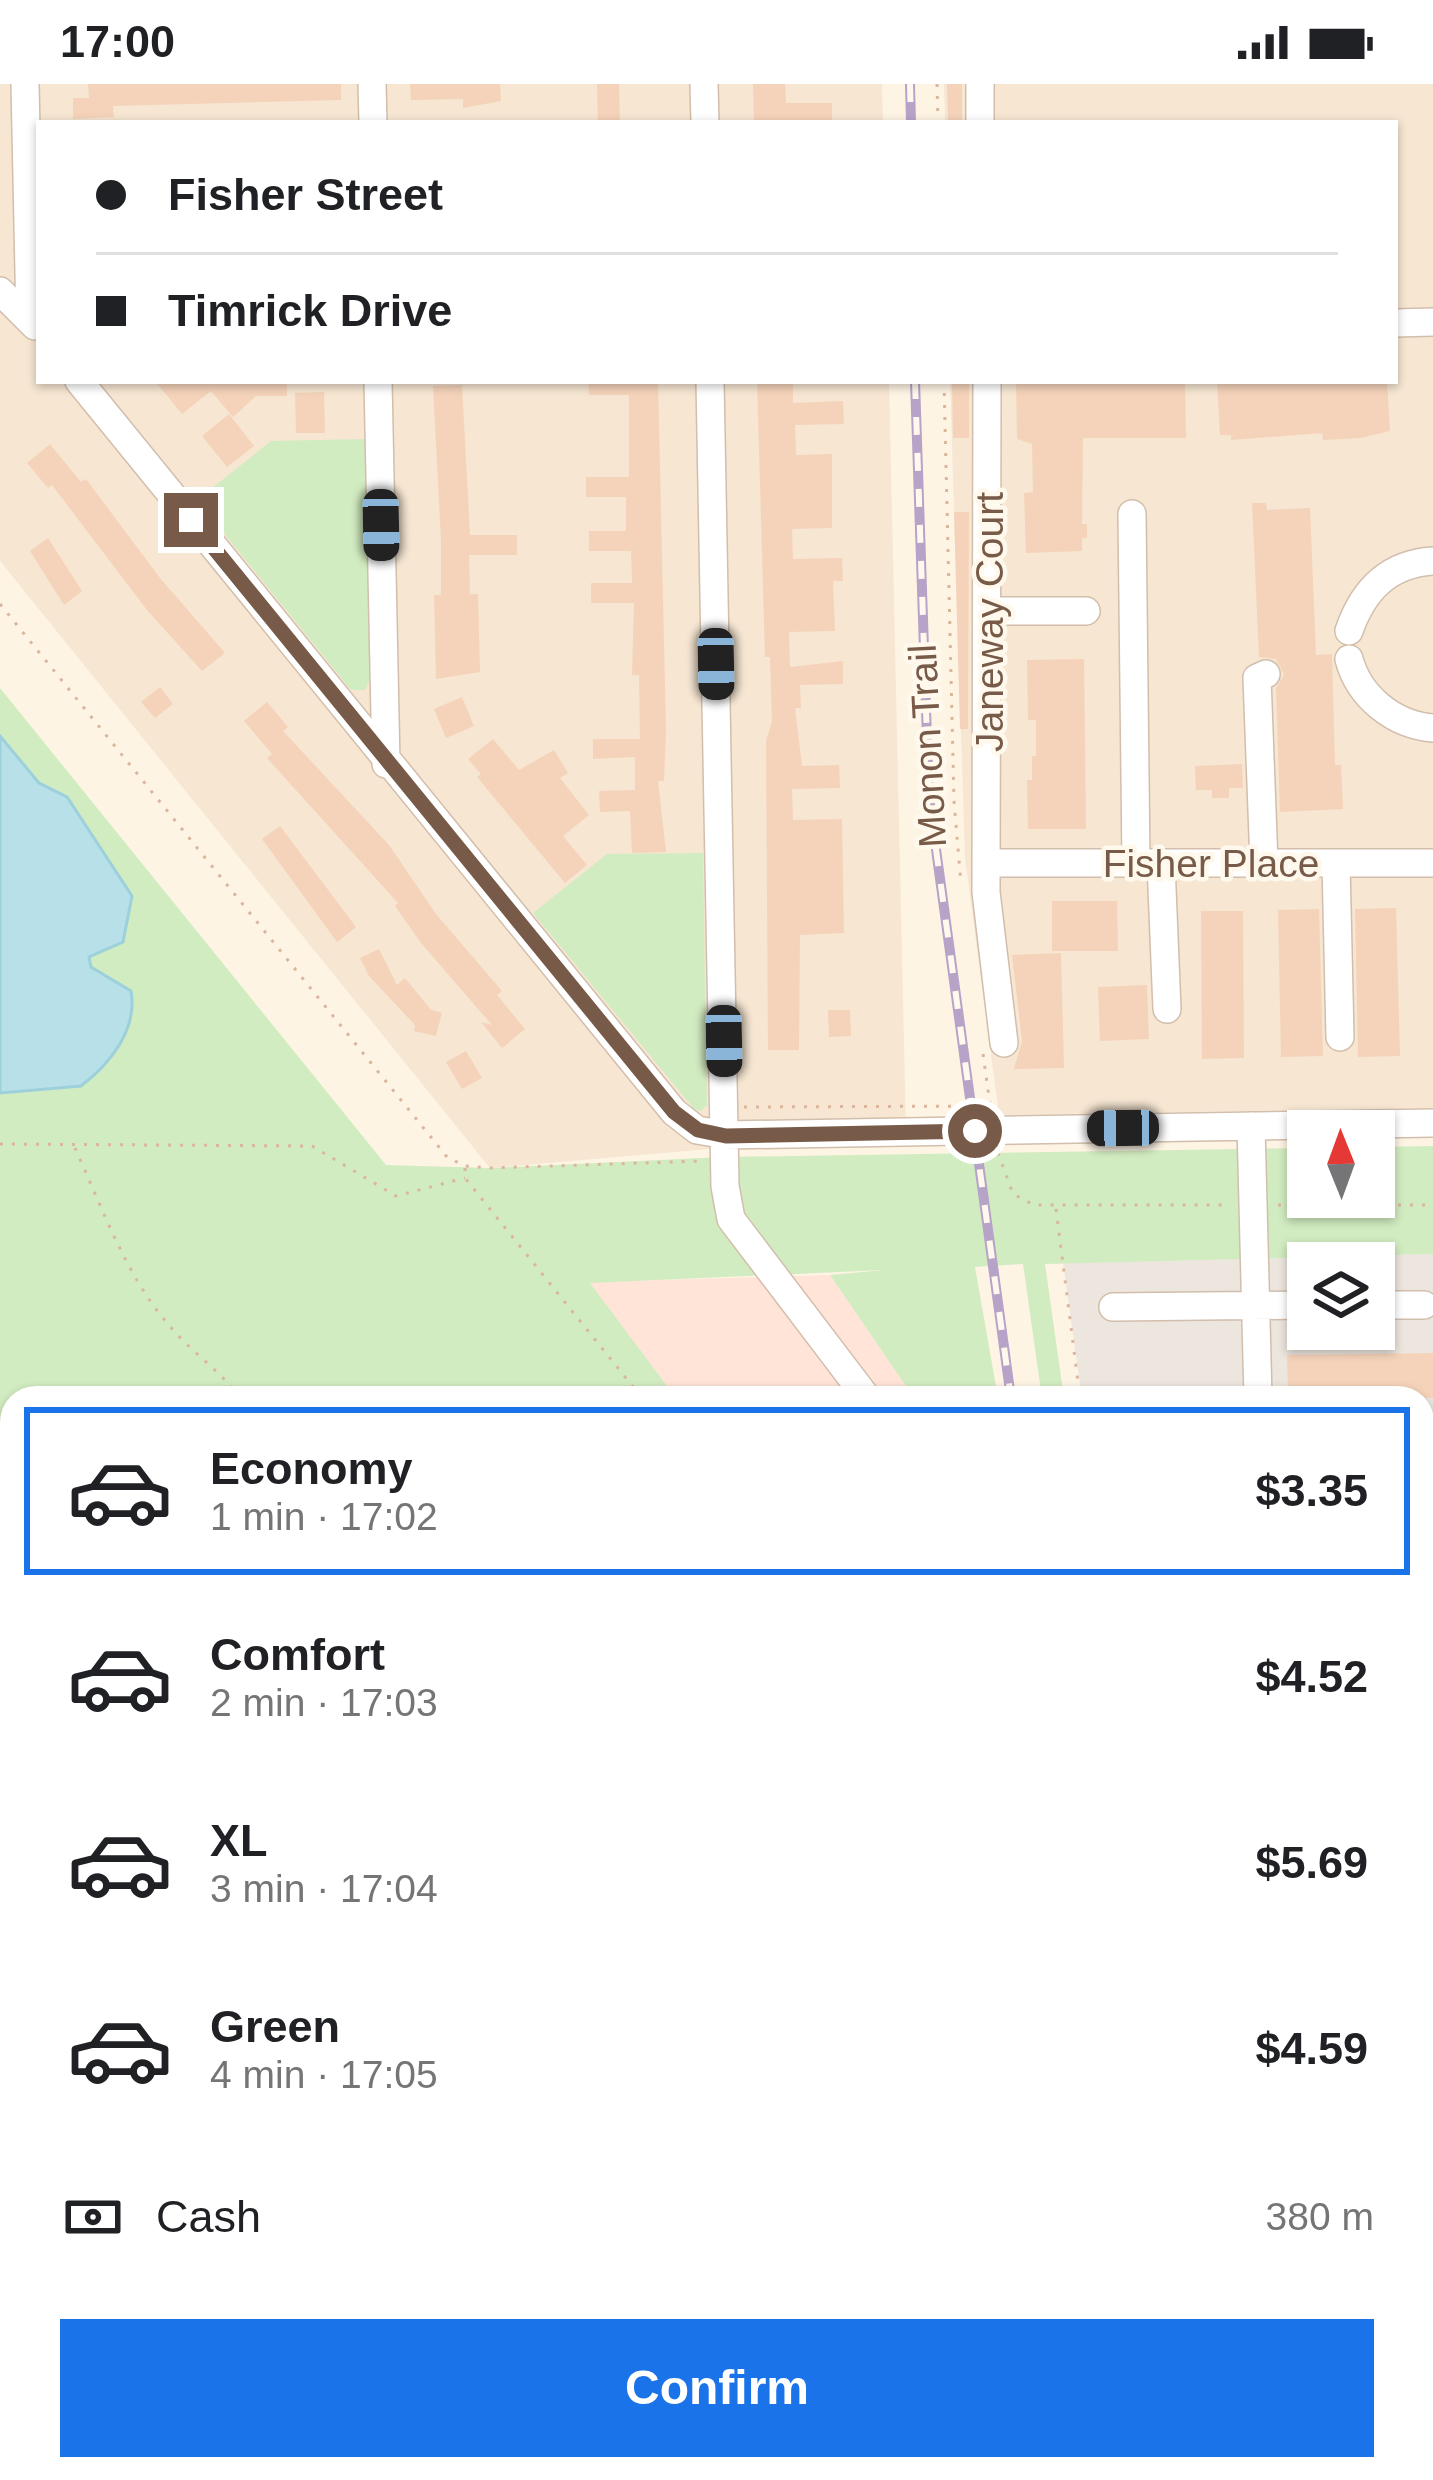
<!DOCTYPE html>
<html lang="en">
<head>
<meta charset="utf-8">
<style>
	:root { --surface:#fff; --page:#f2f2f2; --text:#202124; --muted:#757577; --line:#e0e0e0; --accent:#1a73e8 }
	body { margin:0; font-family:Arial,sans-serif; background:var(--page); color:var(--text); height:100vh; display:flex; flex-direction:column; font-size:45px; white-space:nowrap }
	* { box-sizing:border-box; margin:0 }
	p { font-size:39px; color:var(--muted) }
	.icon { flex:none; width:66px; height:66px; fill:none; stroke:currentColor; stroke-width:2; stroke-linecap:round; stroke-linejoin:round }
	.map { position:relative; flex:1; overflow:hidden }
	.side { position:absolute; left:0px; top:1302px; width:1434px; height:1095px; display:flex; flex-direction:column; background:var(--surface); border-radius:36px 36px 0 0; box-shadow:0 3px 9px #0004 }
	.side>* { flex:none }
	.guide { position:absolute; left:36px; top:36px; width:1362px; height:264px; border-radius:0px; box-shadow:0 3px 9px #0004; display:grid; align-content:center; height:264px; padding:0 60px; background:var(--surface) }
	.needle { width:78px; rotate:359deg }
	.tools { position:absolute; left:1287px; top:1026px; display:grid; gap:24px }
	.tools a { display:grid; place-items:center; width:108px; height:108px; border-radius:0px; background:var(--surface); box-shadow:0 3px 9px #0004; font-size:60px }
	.end { position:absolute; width:54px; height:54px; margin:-27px; border:15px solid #785a48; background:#fff; box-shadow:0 0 0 6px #fff }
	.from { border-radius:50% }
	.car { position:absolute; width:36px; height:72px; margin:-36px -18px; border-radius:15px; box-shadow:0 0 9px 3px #0007; background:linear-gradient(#222 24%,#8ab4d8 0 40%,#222 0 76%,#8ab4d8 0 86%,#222 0) }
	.guide b { display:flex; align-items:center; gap:42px; height:114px; font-size:45px }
	.guide b+b { border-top:3px solid var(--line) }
	.guide i { width:30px; height:30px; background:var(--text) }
	ul { padding:21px 0 0; list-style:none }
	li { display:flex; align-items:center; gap:36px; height:168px; margin:0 24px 18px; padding:0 36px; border:6px solid transparent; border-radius:0px }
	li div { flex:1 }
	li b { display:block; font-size:45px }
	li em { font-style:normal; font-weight:800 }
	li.active { border-color:var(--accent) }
	li>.icon { width:108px; height:108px; stroke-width:1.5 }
	.pay { display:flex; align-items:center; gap:30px; height:132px; padding:0 60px; font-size:45px }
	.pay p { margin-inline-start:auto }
	.primary-button { display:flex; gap:24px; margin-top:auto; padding:24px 60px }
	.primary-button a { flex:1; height:138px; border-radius:0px; background:var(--accent); color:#fff; font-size:48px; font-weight:800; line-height:138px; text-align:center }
	.status { display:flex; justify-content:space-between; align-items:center; height:84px; padding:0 60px; background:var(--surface); direction:ltr }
	.status svg { height:33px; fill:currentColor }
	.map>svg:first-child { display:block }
</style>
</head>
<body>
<div class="status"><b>17:00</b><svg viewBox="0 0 49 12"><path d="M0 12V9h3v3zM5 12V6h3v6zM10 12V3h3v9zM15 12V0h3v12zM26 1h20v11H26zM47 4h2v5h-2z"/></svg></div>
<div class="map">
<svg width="1433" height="2396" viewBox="0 0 1433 2396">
	<rect width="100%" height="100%" fill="#fef4e4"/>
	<path fill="#f6e6d2" d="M 0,0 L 882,0 L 883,39 L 39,39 L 39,297 L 889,297 L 906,1048 L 490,1084 L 0,477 Z
		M 944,0 L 1433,0 L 1433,1024 L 999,1031 L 965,774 L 950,297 L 1395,297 L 1395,39 L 945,39 Z"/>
	<path fill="#ffe4d7" d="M 830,1191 L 914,1314 L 676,1314 L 588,1198 Z"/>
	<path fill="#ede6df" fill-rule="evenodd" d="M 1433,1170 L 1433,1705 L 1422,1717 L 1422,1314 L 1082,1314 L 1063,1179 ZM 1308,1179 L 1374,1179 L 1374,1245 L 1308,1245 Z"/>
	<path fill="#d2ecc1" d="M 366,355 L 370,595 L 365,606 L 351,606 L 197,416 L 271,357 Z
		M 0,604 L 386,1081 L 490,1084 L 722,1073 L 1308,1064 L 1308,1113 L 1374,1113 L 1374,1063 L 1433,1062 L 1433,1170 L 1045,1180 L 1064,1314 L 1042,1314 L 1023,1180 L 975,1183 L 998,1314 L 914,1314 L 830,1191 L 884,1186 L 590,1199 L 676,1314 L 12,1314 L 12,2385 L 1052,2385 L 1052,2396 L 0,2396 Z
		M 703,769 L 707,1021 L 701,1027 L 694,1025 L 533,829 L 607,770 Z
		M 1433,1705 L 1433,2269 L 1422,2255 L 1422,1717 Z
		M 1100,2385 L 1254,2385 L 1262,2396 L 1098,2396 Z"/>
	<path fill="#b7e0e9" stroke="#9dd0db" stroke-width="3" d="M 0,652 L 39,699 L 67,713 L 132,812 L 123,858 L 89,873 L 91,883 L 131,907 C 138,945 110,980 81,1002 L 0,1009 Z
		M 0,1670 L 12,1691 L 12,1815 L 0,1799 Z"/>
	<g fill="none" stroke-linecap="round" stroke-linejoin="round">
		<path stroke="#9dd0db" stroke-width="6" d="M 0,2014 L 12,2023"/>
	</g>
	<path fill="#f5d3ba" d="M 88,0 L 341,0 L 341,16 L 113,22 L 114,33 L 73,35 L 73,14 L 89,14 Z
		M 410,0 L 500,0 L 501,17 L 463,24 L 463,15 L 411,16 Z
		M 597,0 L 619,0 L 620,39 L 598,39 Z
		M 753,0 L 785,0 L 786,19 L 832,19 L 832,39 L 754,39 Z
		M 947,0 L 962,0 L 962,39 L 948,39 Z
		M 155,297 L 287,297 L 287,312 L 256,312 L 233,333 L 211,307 L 182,330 Z
		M 588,297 L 658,297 L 666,647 L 664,697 L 658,697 L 666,768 L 632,769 L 630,727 L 600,728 L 599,707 L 635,706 L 635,673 L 593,675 L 593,655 L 640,655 L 639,591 L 632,591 L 634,519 L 591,519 L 591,499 L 632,499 L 631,467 L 589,467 L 589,447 L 626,447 L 626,413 L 586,413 L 586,393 L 629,393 L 629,311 L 589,311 Z
		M 757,297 L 793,297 L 793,319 L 843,317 L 844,340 L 795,341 L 796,371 L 832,370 L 832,444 L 792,445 L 793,475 L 842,474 L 843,497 L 833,497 L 835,547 L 789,548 L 790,583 L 843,577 L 843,600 L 800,601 L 801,624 L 795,624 L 802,682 L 839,681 L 840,704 L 792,705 L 793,736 L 842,735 L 844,849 L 800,851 L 799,966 L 768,966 L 766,657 L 772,637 L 770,573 L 765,573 Z
		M 952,297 L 969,297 L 969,354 L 953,354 Z
		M 1016,297 L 1185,297 L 1186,354 L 1083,354 L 1082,440 L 1087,440 L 1087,454 L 1082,454 L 1082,467 L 1026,469 L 1024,409 L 1033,408 L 1032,360 L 1017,355 Z
		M 1217,297 L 1387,297 L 1390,347 L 1361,354 L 1323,356 L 1322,349 L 1231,356 L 1231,351 L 1220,351 Z
		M 462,301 L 470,451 L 517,451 L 517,471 L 469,471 L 470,510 L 478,510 L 480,588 L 436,595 L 434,511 L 441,511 L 441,457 L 433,302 Z
		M 324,308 L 325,349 L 296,349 L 295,309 Z
		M 229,330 L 254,362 L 227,383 L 202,352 Z
		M 50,360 L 81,398 L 86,395 L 160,494 L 225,569 L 202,587 L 147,526 L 52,401 L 48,404 L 27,379 Z
		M 1252,419 L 1266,419 L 1267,426 L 1310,424 L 1316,571 L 1332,570 L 1335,681 L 1341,681 L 1343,725 L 1280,728 L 1276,604 L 1284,591 L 1276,575 L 1259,573 Z
		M 954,428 L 969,428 L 968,645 L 960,645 Z
		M 48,454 L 82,507 L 64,521 L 30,467 Z
		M 1084,575 L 1086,745 L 1028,745 L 1027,696 L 1032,696 L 1032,672 L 1036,672 L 1036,636 L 1028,636 L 1027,576 Z
		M 160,603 L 173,620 L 155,634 L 141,618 Z
		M 462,613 L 474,642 L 446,654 L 434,625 Z
		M 267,618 L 288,643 L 283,647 L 389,761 L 436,830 L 502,907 L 497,911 L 525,945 L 502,964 L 481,938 L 492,941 L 421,859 L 395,822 L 398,819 L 267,674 L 272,670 L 244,637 Z
		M 493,655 L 519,686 L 554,666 L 568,689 L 560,694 L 589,731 L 563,752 L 587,781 L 565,799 L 477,693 L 481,690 L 468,675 Z
		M 1242,680 L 1243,704 L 1229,704 L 1229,714 L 1212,714 L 1212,706 L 1196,706 L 1195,682 Z
		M 280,742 L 356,843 L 337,858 L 262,755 Z
		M 1052,817 L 1117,817 L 1118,867 L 1052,867 Z
		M 1396,824 L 1400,972 L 1358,973 L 1355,825 Z
		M 1319,825 L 1323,972 L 1281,973 L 1278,826 Z
		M 1201,827 L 1243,827 L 1244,974 L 1202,975 Z
		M 379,865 L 397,901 L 405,894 L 431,926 L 442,929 L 436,952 L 414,947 L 415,941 L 369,892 L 360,874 Z
		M 1061,869 L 1064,984 L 1014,985 L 1022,957 L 1012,871 Z
		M 1147,901 L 1149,955 L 1100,957 L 1098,903 Z
		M 828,926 L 850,926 L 851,952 L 829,953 Z
		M 466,967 L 482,994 L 462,1005 L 446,978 Z
		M 1433,1269 L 1433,1314 L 1288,1314 L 1287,1271 Z"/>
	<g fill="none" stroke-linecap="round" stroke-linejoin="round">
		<g stroke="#d2beac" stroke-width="30">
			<path id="minor" d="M 25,0 L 30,236
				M 372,0 L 373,39
				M 704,0 L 705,39
				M 980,0 L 980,39
				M 0,207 L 35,242
				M 1395,239 L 1433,238
				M 79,297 L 674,1028 L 697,1046 L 726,1051 L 1433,1039
				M 378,297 L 386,680
				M 710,297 L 725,1102 L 731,1135 L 867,1314
				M 987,297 L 986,808 L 1004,959
				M 1132,430 L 1136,779
				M 990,527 L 1086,527
				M 1349,547 C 1363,506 1388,480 1433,477
				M 1349,575 C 1359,613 1394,641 1433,644
				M 988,779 L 1433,779
				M 1264,779 L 1257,594 L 1266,590
				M 1336,779 L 1340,953
				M 1161,780 L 1167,925
				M 1251,1042 L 1258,1314
				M 1374,1221 L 1424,1221
				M 1113,1223 L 1308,1221
				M 1422,1394 L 1433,1394"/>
		</g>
		<path stroke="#dab69d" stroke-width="3" stroke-dasharray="3 9" stroke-linecap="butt" d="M 937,0 L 938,39
			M 944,297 L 954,717 L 961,800
			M 0,520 L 447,1073 L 465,1082 L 490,1084 L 703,1077
			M 983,970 L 990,1020
			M 744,1023 L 981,1022
			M 0,1060 L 312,1062 L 396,1112 L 465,1094
			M 75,1064 C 101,1121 126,1192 168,1240 C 190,1267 219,1286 241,1314
			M 998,1069 L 1013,1110 L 1034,1121 L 1227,1121
			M 465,1084 L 465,1094 L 642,1314
			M 1278,1121 L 1433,1121
			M 1056,1125 L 1080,1314
			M 0,1562 L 12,1566
			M 0,2064 L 12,2080
			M 1034,2385 L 1034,2396
			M 1265,2385 L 1274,2396
			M 723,2396 L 724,2385"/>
		<use href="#minor" stroke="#fff" stroke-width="27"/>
		<g stroke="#b7a2c8" stroke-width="10">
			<path id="rail" d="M 910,0 L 911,39
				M 915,297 L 929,714 L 1011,1314
				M 1068,2385 L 1069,2396"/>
		</g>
		<use href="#rail" stroke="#fff8ec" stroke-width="6" stroke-dasharray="18" stroke-linecap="butt"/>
	</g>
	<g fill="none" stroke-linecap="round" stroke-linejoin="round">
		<path stroke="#785a48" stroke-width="15" d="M 191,436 L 674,1028 L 698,1046 L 726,1052 L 975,1047"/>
	</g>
	<g text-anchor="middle" stroke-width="9" stroke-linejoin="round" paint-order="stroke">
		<g font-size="39" fill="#785a48" stroke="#fff8ec">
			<text transform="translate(989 538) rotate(-90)" y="14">Janeway Court</text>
			<text transform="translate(927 662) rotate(-93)" y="14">Monon Trail</text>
			<text x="1211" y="793">Fisher Place</text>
		</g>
	</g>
</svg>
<div class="tools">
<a><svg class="needle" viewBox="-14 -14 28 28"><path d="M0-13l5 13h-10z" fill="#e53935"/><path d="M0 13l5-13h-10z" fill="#757577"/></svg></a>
<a><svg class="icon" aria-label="layers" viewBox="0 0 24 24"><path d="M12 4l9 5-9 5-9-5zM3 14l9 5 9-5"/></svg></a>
</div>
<i class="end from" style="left:975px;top:1047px"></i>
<i class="end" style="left:191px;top:436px"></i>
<i class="car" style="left:381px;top:441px;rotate:179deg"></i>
<i class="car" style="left:716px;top:580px;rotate:179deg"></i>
<i class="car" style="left:724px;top:957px;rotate:179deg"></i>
<i class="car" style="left:1123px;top:1044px;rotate:269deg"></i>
<div class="guide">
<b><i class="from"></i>Fisher Street</b>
<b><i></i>Timrick Drive</b>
</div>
<section class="side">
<ul>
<li class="active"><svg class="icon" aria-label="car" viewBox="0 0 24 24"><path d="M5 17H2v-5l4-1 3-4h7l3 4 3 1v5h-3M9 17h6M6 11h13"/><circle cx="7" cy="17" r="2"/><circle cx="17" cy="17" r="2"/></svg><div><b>Economy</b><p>1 min · 17:02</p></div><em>$3.35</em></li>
<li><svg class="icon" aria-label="car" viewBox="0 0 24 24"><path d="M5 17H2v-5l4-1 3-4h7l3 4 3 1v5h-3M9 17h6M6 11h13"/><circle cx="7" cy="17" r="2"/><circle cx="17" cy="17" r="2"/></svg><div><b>Comfort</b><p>2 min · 17:03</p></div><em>$4.52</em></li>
<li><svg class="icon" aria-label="car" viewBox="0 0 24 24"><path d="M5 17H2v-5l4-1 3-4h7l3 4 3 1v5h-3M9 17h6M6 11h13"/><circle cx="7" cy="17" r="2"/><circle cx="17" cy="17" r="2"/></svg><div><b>XL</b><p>3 min · 17:04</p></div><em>$5.69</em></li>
<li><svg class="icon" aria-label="car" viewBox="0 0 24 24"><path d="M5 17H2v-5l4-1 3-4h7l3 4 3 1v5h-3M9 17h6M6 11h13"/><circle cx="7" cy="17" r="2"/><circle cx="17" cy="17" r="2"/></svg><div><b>Green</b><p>4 min · 17:05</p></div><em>$4.59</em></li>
</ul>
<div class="pay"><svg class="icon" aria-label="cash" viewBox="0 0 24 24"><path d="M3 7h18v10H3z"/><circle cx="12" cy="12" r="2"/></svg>Cash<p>380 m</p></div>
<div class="primary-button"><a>Confirm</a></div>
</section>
</div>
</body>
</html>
